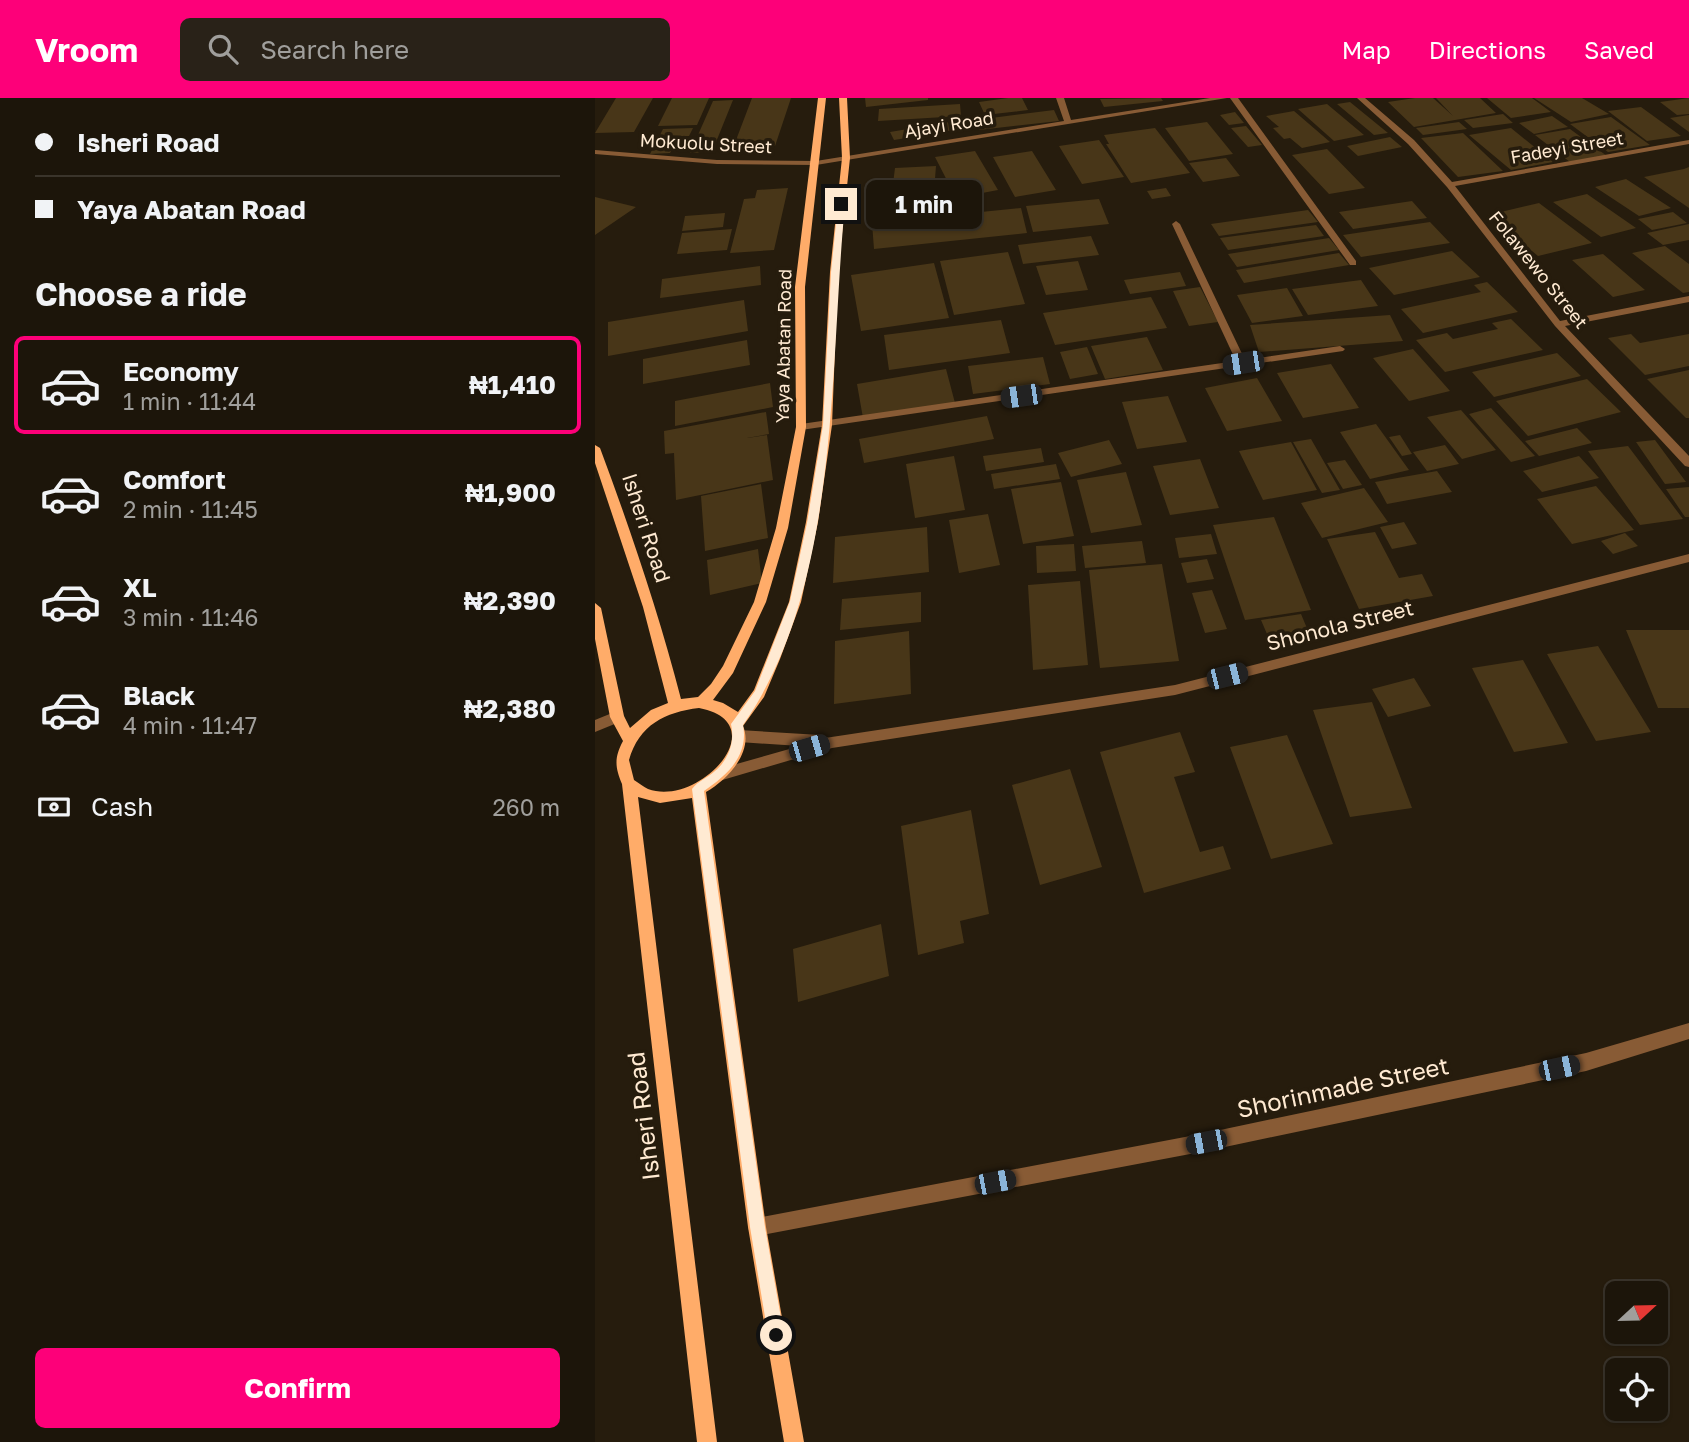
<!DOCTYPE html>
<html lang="en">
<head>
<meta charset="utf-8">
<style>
	:root { --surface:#1c150a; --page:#292218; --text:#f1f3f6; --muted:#a09f9c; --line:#3a342b; --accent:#fd0079 }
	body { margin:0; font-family:"Golos Text",sans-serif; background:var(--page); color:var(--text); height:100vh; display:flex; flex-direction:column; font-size:26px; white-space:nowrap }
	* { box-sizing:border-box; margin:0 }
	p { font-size:23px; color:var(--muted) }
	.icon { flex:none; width:38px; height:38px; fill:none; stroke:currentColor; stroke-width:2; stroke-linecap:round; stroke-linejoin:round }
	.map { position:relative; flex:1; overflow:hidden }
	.drawer { display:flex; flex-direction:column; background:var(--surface); width:595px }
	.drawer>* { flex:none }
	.guide { display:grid; align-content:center; height:154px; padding:0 35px; background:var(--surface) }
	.needle { width:46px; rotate:68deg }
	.fabs { position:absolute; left:1010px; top:1183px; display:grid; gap:14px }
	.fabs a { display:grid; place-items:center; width:63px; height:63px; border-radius:10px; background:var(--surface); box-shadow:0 2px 5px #0004,0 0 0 2px var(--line); font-size:35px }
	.end { position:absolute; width:32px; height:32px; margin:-16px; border:9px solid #ffead2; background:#111; box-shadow:0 0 0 4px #111 }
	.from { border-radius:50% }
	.bubble { position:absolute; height:49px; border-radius:10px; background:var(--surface); box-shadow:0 2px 5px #0004,0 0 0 2px var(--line); font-size:23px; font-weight:700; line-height:49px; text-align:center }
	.car { position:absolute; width:21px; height:42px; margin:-21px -10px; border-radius:9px; box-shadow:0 0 5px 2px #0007; background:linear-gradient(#222 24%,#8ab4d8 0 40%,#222 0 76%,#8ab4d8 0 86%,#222 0) }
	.guide b { display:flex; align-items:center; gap:24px; height:66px; font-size:26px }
	.guide b+b { border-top:2px solid var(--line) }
	.guide i { width:18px; height:18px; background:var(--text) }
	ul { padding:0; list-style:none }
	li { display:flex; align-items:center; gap:21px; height:98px; margin:0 14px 10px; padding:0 21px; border:4px solid transparent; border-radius:10px }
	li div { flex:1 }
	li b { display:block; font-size:26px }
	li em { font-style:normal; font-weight:700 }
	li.on { border-color:var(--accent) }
	li>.icon { width:63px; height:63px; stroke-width:1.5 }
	h2 { padding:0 35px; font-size:32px; line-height:84px }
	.pay { display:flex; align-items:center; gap:18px; height:77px; padding:0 35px; font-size:26px }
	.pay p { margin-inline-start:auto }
	.cta { display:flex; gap:14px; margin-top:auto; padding:14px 35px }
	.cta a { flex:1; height:80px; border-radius:10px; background:var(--accent); color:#fff; font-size:28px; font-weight:700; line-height:80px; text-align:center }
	header { display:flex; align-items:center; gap:42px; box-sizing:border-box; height:98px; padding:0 35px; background:var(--accent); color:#fff }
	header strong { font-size:33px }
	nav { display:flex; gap:38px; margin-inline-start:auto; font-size:24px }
	.search { width:490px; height:63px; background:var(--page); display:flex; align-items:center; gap:18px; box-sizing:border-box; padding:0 24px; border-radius:10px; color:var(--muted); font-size:26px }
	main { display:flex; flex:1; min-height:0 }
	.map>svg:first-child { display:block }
</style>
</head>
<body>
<header>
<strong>Vroom</strong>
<div class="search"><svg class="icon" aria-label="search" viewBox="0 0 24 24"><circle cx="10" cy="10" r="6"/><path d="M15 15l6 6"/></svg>Search here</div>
<nav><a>Map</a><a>Directions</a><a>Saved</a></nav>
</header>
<main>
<section class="drawer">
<div class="guide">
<b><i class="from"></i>Isheri Road</b>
<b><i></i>Yaya Abatan Road</b>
</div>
<h2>Choose a ride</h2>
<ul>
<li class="on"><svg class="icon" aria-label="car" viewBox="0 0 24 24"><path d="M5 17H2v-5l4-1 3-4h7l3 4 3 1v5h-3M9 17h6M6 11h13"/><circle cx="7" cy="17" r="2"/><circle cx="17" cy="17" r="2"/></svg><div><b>Economy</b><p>1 min · 11:44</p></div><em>₦1,410</em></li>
<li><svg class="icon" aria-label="car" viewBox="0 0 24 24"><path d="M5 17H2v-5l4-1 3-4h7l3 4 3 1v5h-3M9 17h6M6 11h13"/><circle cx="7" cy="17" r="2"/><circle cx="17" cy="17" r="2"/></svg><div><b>Comfort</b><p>2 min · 11:45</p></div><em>₦1,900</em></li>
<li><svg class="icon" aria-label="car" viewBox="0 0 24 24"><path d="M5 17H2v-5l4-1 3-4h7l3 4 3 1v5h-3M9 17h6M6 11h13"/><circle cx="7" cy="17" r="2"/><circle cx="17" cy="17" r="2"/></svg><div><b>XL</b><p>3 min · 11:46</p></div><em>₦2,390</em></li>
<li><svg class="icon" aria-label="car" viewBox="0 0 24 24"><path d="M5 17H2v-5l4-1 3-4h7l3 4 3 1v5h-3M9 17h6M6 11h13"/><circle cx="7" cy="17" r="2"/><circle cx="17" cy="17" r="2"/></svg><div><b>Black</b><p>4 min · 11:47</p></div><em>₦2,380</em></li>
</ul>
<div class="pay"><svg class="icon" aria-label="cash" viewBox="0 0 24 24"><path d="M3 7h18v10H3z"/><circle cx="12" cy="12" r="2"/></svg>Cash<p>260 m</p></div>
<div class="cta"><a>Confirm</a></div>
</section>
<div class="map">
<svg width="1094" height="1344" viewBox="0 0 1094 1344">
	<rect width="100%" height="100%" fill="#261c0d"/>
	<path fill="#483618" d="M 21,0 L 58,0 L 39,34 L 0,35 Z
		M 77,0 L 114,0 L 102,27 L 63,28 Z
		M 157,0 L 196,0 L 180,48 L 138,50 Z
		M 270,0 L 333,0 L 333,2 L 271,9 Z
		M 413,0 L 427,0 L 433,12 L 390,17 L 384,4 Z
		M 566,0 L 568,3 L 509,9 L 505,1 Z
		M 820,0 L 838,0 L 858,18 L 841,0 L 885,0 L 901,15 L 819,29 L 793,4 Z
		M 892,0 L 937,0 L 956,14 L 916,20 Z
		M 939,0 L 987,0 L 1014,16 L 976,24 Z
		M 1094,0 L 1094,16 L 1082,17 L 1065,4 Z
		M 138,2 L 117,54 L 95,55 L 118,3 Z
		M 755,4 L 793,35 L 779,37 L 742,6 Z
		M 365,6 L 366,18 L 283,23 L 284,11 Z
		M 732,6 L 769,37 L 739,43 L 703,11 Z
		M 1046,9 L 1086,38 L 1052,43 L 1013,13 Z
		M 459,12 L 464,23 L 384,32 L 381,22 Z
		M 699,13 L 735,44 L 707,50 L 695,40 L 689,41 L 678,30 L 684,29 L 671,18 Z
		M 640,14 L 649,25 L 634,27 L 625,17 Z
		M 908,16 L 918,25 L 878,30 L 869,22 Z
		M 1094,17 L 1094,34 L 1075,20 Z
		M 957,18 L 973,29 L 939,36 L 924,25 Z
		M 1016,19 L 1055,47 L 1013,54 L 975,26 Z
		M 361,23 L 366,31 L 299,42 L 295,34 Z
		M 612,24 L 638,56 L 594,63 L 570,30 Z
		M 864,24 L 872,31 L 828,37 L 821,30 Z
		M 651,28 L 667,47 L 653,49 L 636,30 Z
		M 98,30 L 94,38 L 64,39 L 68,31 Z
		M 560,30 L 595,75 L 536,85 L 511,46 L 514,46 L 509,37 Z
		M 916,30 L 958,64 L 916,72 L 874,37 Z
		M 975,31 L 1012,58 L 975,64 L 940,37 Z
		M 868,35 L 908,73 L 863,79 L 826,40 Z
		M 795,39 L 807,49 L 763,58 L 752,48 Z
		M 82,41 L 75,55 L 55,56 L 62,42 Z
		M 504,42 L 529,79 L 487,86 L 464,48 Z
		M 732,51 L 770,90 L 734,96 L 697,57 Z
		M 380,53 L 403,92 L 361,100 L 340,59 Z
		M 437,53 L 461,92 L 420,99 L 398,59 Z
		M 631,60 L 645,78 L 608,84 L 594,65 Z
		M 341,68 L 338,106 L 295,109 L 300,70 Z
		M 1094,69 L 1094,110 L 1049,79 L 1089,71 Z
		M 1031,81 L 1076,110 L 1044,118 L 1000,89 Z
		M 193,90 L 179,152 L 135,155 L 149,101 L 160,100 L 162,92 Z
		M 571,90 L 576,98 L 557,101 L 552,93 Z
		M 992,96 L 1041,130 L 1006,139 L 958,104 Z
		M 0,99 L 41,109 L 0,137 Z
		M 504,101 L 514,126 L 438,134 L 431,108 Z
		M 817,103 L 832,120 L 758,131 L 744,114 Z
		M 944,105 L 997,145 L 943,158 L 893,117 Z
		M 426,110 L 432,135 L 279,151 L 277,125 Z
		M 713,112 L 723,124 L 624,138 L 616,126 Z
		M 1078,114 L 1092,125 L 1057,132 L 1043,121 Z
		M 130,115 L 128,129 L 87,133 L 90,118 Z
		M 835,124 L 855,145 L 766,159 L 748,137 Z
		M 1094,126 L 1094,142 L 1068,147 L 1052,135 Z
		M 721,127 L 729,138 L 633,152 L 625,140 Z
		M 137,131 L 132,152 L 82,156 L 87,135 Z
		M 496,138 L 504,157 L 428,166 L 423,147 Z
		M 734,140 L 744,152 L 642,169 L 633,156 Z
		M 1070,148 L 1094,166 L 1094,194 L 1088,195 L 1037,155 Z
		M 857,153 L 885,179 L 799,197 L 774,170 Z
		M 413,154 L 430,206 L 359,217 L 345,163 Z
		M 744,155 L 754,167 L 649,185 L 641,172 Z
		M 1008,156 L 1050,192 L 1018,199 L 977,162 Z
		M 483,163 L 493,192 L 451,197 L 441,168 Z
		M 339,165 L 354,220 L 266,233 L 256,177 Z
		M 165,168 L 166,187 L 65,200 L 67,181 Z
		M 585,174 L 591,188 L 535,196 L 529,182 Z
		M 766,182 L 783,208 L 713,217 L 697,191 Z
		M 892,184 L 923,214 L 828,235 L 806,211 L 886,194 L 879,187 Z
		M 605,189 L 623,224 L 594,228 L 578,193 Z
		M 692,190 L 708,218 L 657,225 L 642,197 Z
		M 556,199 L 572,230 L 460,247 L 448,215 Z
		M 149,202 L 153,233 L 13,258 L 13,224 Z
		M 795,217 L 808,243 L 664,254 L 655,227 Z
		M 916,221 L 948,252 L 850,274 L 821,242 L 852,235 L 858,241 L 903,231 L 897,225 Z
		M 406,222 L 415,255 L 294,272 L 289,237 Z
		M 1036,236 L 1045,245 L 1094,236 L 1094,268 L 1050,277 L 1013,240 Z
		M 552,239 L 568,272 L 510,281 L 496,248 Z
		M 152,242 L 155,267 L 48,286 L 48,261 Z
		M 492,249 L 503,276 L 475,281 L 465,254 Z
		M 818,251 L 855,293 L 814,303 L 778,260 Z
		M 962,255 L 986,278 L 899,299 L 877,274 Z
		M 448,259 L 455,286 L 378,296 L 373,268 Z
		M 736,266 L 764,310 L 708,320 L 682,275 Z
		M 351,271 L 360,305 L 268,320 L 262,286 Z
		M 1094,272 L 1094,320 L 1091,320 L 1052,281 Z
		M 662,280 L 687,323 L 632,333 L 610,290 Z
		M 992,281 L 1026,314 L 933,338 L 901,303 Z
		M 175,285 L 178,309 L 80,328 L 80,303 Z
		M 573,298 L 592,344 L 542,351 L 527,304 Z
		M 896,310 L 940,358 L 916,364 L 874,316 Z
		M 866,312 L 901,352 L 867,361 L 832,319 Z
		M 171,314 L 174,336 L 152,340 L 172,337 L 178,382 L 81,402 L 79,355 L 70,356 L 69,333 Z
		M 392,318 L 399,341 L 269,365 L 264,341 Z
		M 781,326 L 814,372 L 775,381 L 745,334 Z
		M 982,330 L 997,345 L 944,358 L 930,343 Z
		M 805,337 L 817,356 L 807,358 L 794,339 Z
		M 716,341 L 745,392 L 727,395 L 698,344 Z
		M 514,342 L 527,366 L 476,379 L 463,355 Z
		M 1060,342 L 1091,384 L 1070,386 L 1041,344 Z
		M 696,344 L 722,392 L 668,402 L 644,353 Z
		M 850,347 L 864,366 L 832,373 L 818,354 Z
		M 1033,348 L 1088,421 L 1045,427 L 993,353 Z
		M 446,350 L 449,364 L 391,373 L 388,358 Z
		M 359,358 L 370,412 L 320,420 L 311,366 Z
		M 984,358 L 1004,380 L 947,394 L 928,373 Z
		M 605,361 L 624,410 L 575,417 L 558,368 Z
		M 750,362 L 767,387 L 748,391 L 732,365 Z
		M 461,366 L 465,381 L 399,391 L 396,376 Z
		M 842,373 L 857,394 L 792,406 L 780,384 Z
		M 531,374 L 547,427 L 496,435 L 482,382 Z
		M 466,384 L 479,438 L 428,446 L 416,391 Z
		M 166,386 L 173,440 L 110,453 L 106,398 Z
		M 1001,388 L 1039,432 L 977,446 L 942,401 Z
		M 1094,389 L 1094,419 L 1090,419 L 1071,391 Z
		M 769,390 L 793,424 L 727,440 L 706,405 Z
		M 393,416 L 405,467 L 364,475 L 354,422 Z
		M 679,419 L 716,512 L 650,522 L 618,427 Z
		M 809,424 L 822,446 L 797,451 L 785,429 Z
		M 332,429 L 334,474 L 238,485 L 240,439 Z
		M 780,434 L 804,480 L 827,476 L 838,498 L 764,511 L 732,441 Z
		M 1030,435 L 1043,448 L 1018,456 L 1006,443 Z
		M 616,436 L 622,456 L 584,460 L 580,440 Z
		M 547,443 L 551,465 L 490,470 L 487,448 Z
		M 479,446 L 481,473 L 442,475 L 441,448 Z
		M 163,451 L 167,485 L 115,497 L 112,462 Z
		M 612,461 L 619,481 L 592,485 L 586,465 Z
		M 567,466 L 584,563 L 505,570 L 494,472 Z
		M 485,483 L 493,567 L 438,572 L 433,487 Z
		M 617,492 L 632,531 L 610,535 L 597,495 Z
		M 326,494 L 326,524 L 245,532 L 247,501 Z
		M 706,516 L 714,535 L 675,543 L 666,522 Z
		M 1031,532 L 1094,532 L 1094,610 L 1063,610 Z
		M 314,533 L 316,596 L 239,606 L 240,543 Z
		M 1003,548 L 1056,634 L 1001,643 L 952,556 Z
		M 928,562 L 973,645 L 919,654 L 877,570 Z
		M 819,580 L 836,608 L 793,619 L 777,591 Z
		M 777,604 L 817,710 L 755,719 L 718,612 Z
		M 585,634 L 600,674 L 579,679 L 605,754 L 628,748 L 636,771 L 549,795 L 505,654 Z
		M 692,637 L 738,746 L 676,761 L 635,649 Z
		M 475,671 L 507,769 L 445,787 L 417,687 Z
		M 376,712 L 394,816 L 365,823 L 369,845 L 323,857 L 306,728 Z
		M 286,826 L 294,878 L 203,904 L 198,851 Z"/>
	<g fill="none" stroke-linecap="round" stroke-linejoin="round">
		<path fill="#885b35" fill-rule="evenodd" d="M 22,613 L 27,615 L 29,619 L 27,623 L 0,634 L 0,622 Z"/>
		<path fill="#885b35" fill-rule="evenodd" d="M 461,0 L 469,0 L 476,22 L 615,0 L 632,0 L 221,67 L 122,66 L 0,56 L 0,52 L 122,62 L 221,63 L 469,23 Z
			M 635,0 L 643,0 L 761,163 L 761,167 L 755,167 Z
			M 762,0 L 770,0 L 819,42 L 857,84 L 1094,42 L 1094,46 L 860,88 L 965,223 L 1094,198 L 1094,204 L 970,228 L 1094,358 L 1094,369 L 1090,368 L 960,228 L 852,89 L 813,46 Z
			M 581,123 L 585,126 L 650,262 L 745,248 L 750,251 L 748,253 L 206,332 L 201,329 L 206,326 L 641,263 L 577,126 Z
			M 1094,456 L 1094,464 L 580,597 L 237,650 L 124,683 L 119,681 L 117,677 L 119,673 L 124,671 L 205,648 L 144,644 L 139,642 L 137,638 L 139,634 L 144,632 L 225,637 L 230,640 L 580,587 Z
			M 1094,925 L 1094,941 L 991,973 L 611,1053 L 162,1138 L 155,1136 L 153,1129 L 155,1122 L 162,1120 L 611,1035 L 991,955 Z"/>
		<path fill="#ffac69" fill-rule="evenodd" d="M 223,0 L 231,0 L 210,189 L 211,329 L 193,430 L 171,504 L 138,575 L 118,602 L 128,605 L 143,614 L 159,592 L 194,504 L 211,424 L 227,327 L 235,174 L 247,60 L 244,0 L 252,0 L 255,60 L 243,174 L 237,327 L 223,424 L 206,504 L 185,561 L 169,599 L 148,628 C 159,654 132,682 111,694 L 171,1129 L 209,1344 L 189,1344 L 153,1129 L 97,700 L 65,705 L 43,699 L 122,1344 L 102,1344 L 27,686 C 20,669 19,660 28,643 L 15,619 L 0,541 L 0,505 L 6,510 L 29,618 L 35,630 L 56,612 L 73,605 L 48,509 L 0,365 L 0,347 L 5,350 C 36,433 64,516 86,601 L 103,599 L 116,586 L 128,568 L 159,504 L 181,430 L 201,329 L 200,189 ZM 104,610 C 182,625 104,710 53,691 C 49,689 44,685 39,682 L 34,662 C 44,627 70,614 104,610 Z"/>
	</g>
	<path fill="#ffead2" d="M 246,104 L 250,106 C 234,270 246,487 148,627 C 154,658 132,677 109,693 L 170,1129 L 189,1237 L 186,1242 L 181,1245 L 175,1242 L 173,1237 L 155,1129 L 97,691 C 103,683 112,680 120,673 C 134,661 140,644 136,626 L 160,593 L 195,503 L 212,425 L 228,327 L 236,174 L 243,106 Z"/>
	<g text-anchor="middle" stroke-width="7" stroke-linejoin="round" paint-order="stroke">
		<g font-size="18" fill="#ffead2" stroke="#261c0d">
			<text transform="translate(354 27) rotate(-9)" y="6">Ajayi Road</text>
			<text transform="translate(111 46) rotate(3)" y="6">Mokuolu Street</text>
			<text transform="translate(972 50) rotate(-10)" y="6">Fadeyi Street</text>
			<text transform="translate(943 172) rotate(51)" y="6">Folawewo Street</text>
			<text transform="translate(189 248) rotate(-89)" y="6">Yaya Abatan Road</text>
		</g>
		<g font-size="21" fill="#ffead2" stroke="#261c0d">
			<text transform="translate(51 430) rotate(72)" y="7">Isheri Road</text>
			<text transform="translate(745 528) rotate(-14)" y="7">Shonola Street</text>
		</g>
		<g font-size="24" fill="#ffead2" stroke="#261c0d">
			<text transform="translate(748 990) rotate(-12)" y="8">Shorinmade Street</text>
			<text transform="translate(49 1018) rotate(-97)" y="8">Isheri Road</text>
		</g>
	</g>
</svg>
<div class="fabs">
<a><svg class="needle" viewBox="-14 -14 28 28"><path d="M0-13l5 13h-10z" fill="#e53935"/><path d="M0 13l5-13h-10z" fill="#a09f9c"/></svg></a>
<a><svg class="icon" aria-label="locate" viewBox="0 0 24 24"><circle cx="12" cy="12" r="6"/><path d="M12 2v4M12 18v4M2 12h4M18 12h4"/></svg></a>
</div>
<i class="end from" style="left:181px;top:1237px"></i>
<i class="end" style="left:246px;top:106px"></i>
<div class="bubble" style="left:271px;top:82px;width:116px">1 min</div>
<i class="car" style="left:648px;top:265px;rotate:261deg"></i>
<i class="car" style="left:426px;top:298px;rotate:262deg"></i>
<i class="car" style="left:632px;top:578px;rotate:76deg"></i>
<i class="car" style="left:214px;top:650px;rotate:74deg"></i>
<i class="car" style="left:964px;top:970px;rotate:78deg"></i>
<i class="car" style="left:611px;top:1044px;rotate:259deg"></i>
<i class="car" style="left:400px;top:1084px;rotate:79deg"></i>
</div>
</main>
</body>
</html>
